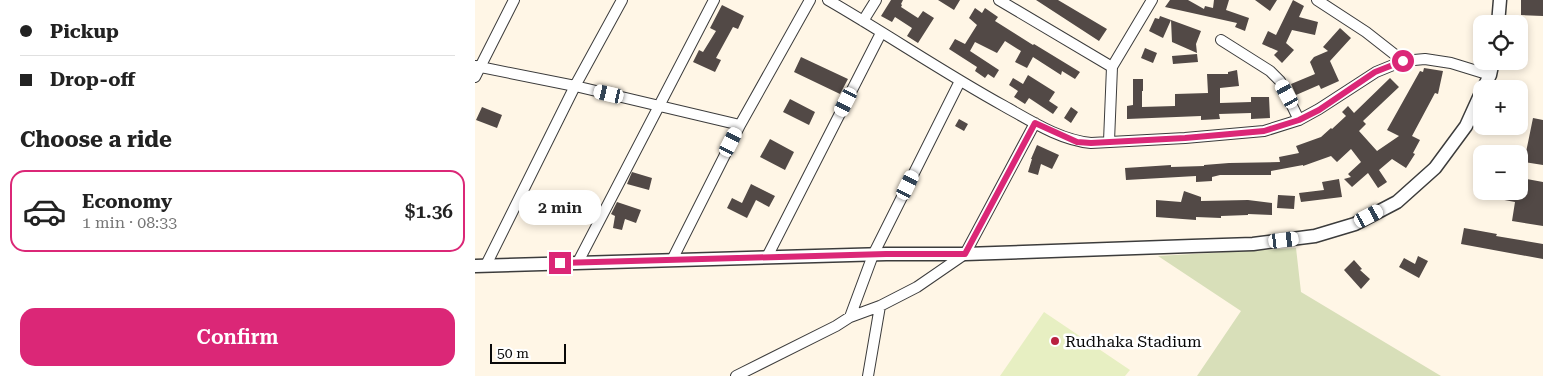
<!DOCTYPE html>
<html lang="en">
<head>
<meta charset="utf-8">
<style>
	:root { --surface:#fff; --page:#f2f2f2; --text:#222; --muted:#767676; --line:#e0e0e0; --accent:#db2777 }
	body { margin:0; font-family:"Roboto Serif",serif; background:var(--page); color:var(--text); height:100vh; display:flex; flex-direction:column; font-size:19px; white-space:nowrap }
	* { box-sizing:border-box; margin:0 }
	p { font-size:16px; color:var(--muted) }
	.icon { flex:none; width:28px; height:28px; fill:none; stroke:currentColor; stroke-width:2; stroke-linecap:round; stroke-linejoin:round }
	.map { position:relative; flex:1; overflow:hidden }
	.panel { display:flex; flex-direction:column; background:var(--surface); width:475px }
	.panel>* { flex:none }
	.guide { display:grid; align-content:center; height:110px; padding:0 20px; background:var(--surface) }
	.tools { position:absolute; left:998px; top:15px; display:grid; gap:10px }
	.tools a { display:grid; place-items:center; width:55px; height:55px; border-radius:10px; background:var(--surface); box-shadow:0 2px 8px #0003; font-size:25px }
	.scale { position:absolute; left:15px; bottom:12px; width:76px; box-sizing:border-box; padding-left:5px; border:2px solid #090909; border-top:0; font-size:14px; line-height:18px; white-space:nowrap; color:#090909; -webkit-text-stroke:4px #fff; paint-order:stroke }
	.end { position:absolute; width:22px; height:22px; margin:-11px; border:6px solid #db2777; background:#fff; box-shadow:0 0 0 2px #fff }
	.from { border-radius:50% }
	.bubble { position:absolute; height:35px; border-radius:15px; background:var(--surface); box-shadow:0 2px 8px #0003; font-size:16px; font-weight:600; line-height:35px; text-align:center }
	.car { position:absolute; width:15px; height:30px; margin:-15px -8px; border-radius:6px; box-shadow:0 0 4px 1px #0007; background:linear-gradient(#fff 24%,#345 0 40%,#fff 0 76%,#345 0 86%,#fff 0) }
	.guide b { display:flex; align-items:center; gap:18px; height:48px; font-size:19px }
	.guide b+b { border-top:1px solid var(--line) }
	.guide i { width:12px; height:12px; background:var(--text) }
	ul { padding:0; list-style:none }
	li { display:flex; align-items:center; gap:15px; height:82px; margin:0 10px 8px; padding:0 10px; border:2px solid transparent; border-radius:15px }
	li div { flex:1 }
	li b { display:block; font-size:19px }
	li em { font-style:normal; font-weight:600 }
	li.current { border-color:var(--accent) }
	li>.icon { width:45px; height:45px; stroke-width:1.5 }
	h2 { padding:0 20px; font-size:22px; line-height:60px }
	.button { display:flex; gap:10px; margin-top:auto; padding:10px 20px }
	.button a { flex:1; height:58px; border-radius:15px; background:var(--accent); color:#fff; font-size:20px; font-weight:600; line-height:58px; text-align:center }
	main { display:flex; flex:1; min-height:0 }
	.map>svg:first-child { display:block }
</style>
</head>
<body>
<main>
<section class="panel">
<div class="guide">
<b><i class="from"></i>Pickup</b>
<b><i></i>Drop-off</b>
</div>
<h2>Choose a ride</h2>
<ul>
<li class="current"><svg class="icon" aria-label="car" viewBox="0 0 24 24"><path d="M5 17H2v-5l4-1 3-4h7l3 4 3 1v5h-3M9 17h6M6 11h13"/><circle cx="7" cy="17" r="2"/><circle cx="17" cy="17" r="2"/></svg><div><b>Economy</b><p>1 min · 08:33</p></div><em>$1.36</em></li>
</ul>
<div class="button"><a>Confirm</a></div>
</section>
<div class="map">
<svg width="1068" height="376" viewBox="0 0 1068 376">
	<rect width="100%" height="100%" fill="#fff6e6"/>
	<path fill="#d8dfb9" d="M 821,248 L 826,292 L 966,376 L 722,376 L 766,311 L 683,256 Z"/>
	<path fill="#e7efc2" d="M 569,312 L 655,370 L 650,376 L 525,376 Z"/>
	<path fill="#524946" d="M 416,0 L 428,0 L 426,4 L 427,5 L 426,7 L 443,18 L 448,11 L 459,18 L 443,43 L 432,36 L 437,28 L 420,17 L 417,22 L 406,16 Z
		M 463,0 L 485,0 L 479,10 Z
		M 561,0 L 583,0 L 632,29 L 624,41 Z
		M 695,0 L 713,0 L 729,9 L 730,6 L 738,8 L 739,0 L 754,0 L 751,10 L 774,18 L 770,31 L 760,27 L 762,23 L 690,7 Z
		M 780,0 L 802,0 L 795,11 Z
		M 818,0 L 829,6 L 824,17 L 843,22 L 840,35 L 817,30 L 811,43 L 819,50 L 807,63 L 799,55 L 803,51 L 787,44 L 793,31 L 801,35 Z
		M 1046,0 L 1068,0 L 1068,16 L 1046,15 Z
		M 247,5 L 269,16 L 263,29 L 258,27 L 241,58 L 246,60 L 240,72 L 218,62 L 224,50 L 228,52 L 241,31 L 235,28 Z
		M 500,8 L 507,13 L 510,8 L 523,17 L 520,21 L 558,45 L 559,44 L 605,72 L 600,79 L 587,71 L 586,75 L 558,57 L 552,68 L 540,62 L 546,51 L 530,41 L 522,53 L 500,42 L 495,51 L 524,70 L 519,78 L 513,74 L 510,78 L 500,71 L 502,67 L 474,49 L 480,39 L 490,44 L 502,25 L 494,18 Z
		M 685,16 L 696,20 L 688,38 L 674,31 L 680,18 L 684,19 Z
		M 696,20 L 726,31 L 721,44 L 722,53 L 697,42 Z
		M 865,28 L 876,38 L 855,61 L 864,81 L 846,89 L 844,85 L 821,95 L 816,84 L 840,74 L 835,62 L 839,57 L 853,51 L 848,47 Z
		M 670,48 L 682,53 L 678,63 L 666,58 Z
		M 722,54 L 723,62 L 698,64 L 697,56 Z
		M 326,57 L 373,79 L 365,94 L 319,72 Z
		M 949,68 L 968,71 L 963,94 L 960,93 L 937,136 L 945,140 L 938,153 L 940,154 L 931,168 L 917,159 L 904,170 L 912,182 L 903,188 L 893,173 L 877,187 L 869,179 L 876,177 L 873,174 L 886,162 L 876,149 L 862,162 L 856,156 L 828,166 L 828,165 L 796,171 L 796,175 L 745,175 L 737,177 L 737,181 L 721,182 L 721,176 L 651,180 L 650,168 L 696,165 L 696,167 L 729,166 L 729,165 L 754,163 L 805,162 L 804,157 L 824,153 L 821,146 L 846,137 L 856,128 L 857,129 L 871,116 L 867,112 L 873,106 L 879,113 L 915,78 L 924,87 L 888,121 L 891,124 L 884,131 L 902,151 L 924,136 L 912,130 L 945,71 L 948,72 Z
		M 762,70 L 764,86 L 745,88 L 745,103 L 776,102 L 776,97 L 794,97 L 795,118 L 776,119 L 776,113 L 744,114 L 745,119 L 726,120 L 726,116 L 652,119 L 652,106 L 658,105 L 658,79 L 668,79 L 668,91 L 667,91 L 667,107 L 700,106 L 700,94 L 733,93 L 732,74 L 753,74 L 753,72 Z
		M 553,75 L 580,92 L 574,101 L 583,107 L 578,114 L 554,98 L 550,104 L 539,97 L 543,91 L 534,85 L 538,78 L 548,84 Z
		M 315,99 L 340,112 L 334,125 L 308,112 Z
		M 7,107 L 27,115 L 22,128 L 1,120 Z
		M 596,107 L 603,112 L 596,123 L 589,118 Z
		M 1058,118 L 1068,120 L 1068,165 L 1049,162 Z
		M 484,119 L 493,124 L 489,131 L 480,126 Z
		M 295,139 L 319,152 L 310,170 L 285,157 Z
		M 562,145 L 584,155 L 577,169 L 566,164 L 563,175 L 553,172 L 557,159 L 556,159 Z
		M 157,172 L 177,178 L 174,190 L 152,184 Z
		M 1046,178 L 1068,182 L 1068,226 L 1037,221 L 1040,202 L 1003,195 L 1004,191 L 1044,191 Z
		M 864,179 L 867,197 L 826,202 L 824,193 L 849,190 L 847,182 Z
		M 276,184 L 300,196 L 294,207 L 281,200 L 272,218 L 252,208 L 257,198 L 267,203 Z
		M 709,191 L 726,197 L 726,201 L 773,200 L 797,203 L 797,215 L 773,214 L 773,215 L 746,216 L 746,218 L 721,217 L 721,220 L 681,217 L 681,200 L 706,202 Z
		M 803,195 L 820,196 L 819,209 L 802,208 Z
		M 142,202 L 166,210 L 161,223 L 150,219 L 147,230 L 138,228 L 140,216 L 136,214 Z
		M 989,228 L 1022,234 L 1021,236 L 1068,244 L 1068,259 L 986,244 Z
		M 943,256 L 953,261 L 944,278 L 924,267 L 929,258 L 940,264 Z
		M 879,260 L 887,269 L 885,270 L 895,279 L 886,289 L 869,270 Z"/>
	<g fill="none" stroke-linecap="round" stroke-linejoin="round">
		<g stroke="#3c3c3c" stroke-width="12">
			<path id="minor" d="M 353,0 C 412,34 469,73 529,106 C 556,121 585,140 616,143 L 710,138 L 789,131 L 824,120 L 844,109 L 901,72 L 928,61 L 950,59 L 976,63 L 1015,75
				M 524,0 L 637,67
				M 842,0 L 891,32 L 928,61
				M 388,21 L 401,0
				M 746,40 L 795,71 L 805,81 L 824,120
				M 0,66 L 100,86 L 265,125
				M 0,77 L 39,0
				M 634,141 L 637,67 L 677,0
				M 292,257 L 406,33
				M 197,260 L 265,125 L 335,0
				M 103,262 L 239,0
				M 11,265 L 100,86 L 147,0
				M 375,317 L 405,306 L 442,287 L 490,254 L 560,123
				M 261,376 L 361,326 L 375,317 L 398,255 L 485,81
				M 393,376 L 405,306"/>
		</g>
		<g stroke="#3c3c3c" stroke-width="15">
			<path id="tertiary" d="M 1023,24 L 1025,0
				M 1008,89 L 1015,75 L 1018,61
				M 0,266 L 411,254 L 490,254 L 717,246 L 778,244 L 840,236 L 880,224 L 922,202 L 960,168 L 991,126 L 1006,93"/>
		</g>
		<use href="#minor" stroke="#fff" stroke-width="10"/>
		<use href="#tertiary" stroke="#fff" stroke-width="12"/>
	</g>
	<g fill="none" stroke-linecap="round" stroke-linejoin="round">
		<path stroke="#db2777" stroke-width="6" d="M 85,263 L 411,254 L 490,254 L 560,123 L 602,142 L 616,143 L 710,138 L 789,131 L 824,120 L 844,110 L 900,72 L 928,61"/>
	</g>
	<circle fill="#b9213f" stroke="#fff" stroke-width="2" cx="580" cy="341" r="5"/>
	<g text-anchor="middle" stroke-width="5" stroke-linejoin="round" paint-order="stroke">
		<g font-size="16" fill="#090909" stroke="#fff" text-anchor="start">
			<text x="590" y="347">Rudhaka Stadium</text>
		</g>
	</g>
</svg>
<div class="tools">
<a><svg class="icon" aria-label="locate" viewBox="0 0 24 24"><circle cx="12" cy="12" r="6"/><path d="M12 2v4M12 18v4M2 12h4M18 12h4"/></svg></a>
<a>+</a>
<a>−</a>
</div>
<div class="scale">50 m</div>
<i class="end from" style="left:928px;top:61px"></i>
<i class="end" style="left:85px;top:263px"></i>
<div class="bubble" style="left:44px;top:190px;width:82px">2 min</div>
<i class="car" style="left:134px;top:94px;rotate:283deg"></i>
<i class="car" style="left:812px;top:94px;rotate:331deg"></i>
<i class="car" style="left:371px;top:102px;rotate:207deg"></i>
<i class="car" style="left:256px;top:142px;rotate:27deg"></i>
<i class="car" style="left:433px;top:185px;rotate:26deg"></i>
<i class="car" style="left:894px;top:216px;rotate:62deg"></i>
<i class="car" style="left:809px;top:240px;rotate:83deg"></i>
</div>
</main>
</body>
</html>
